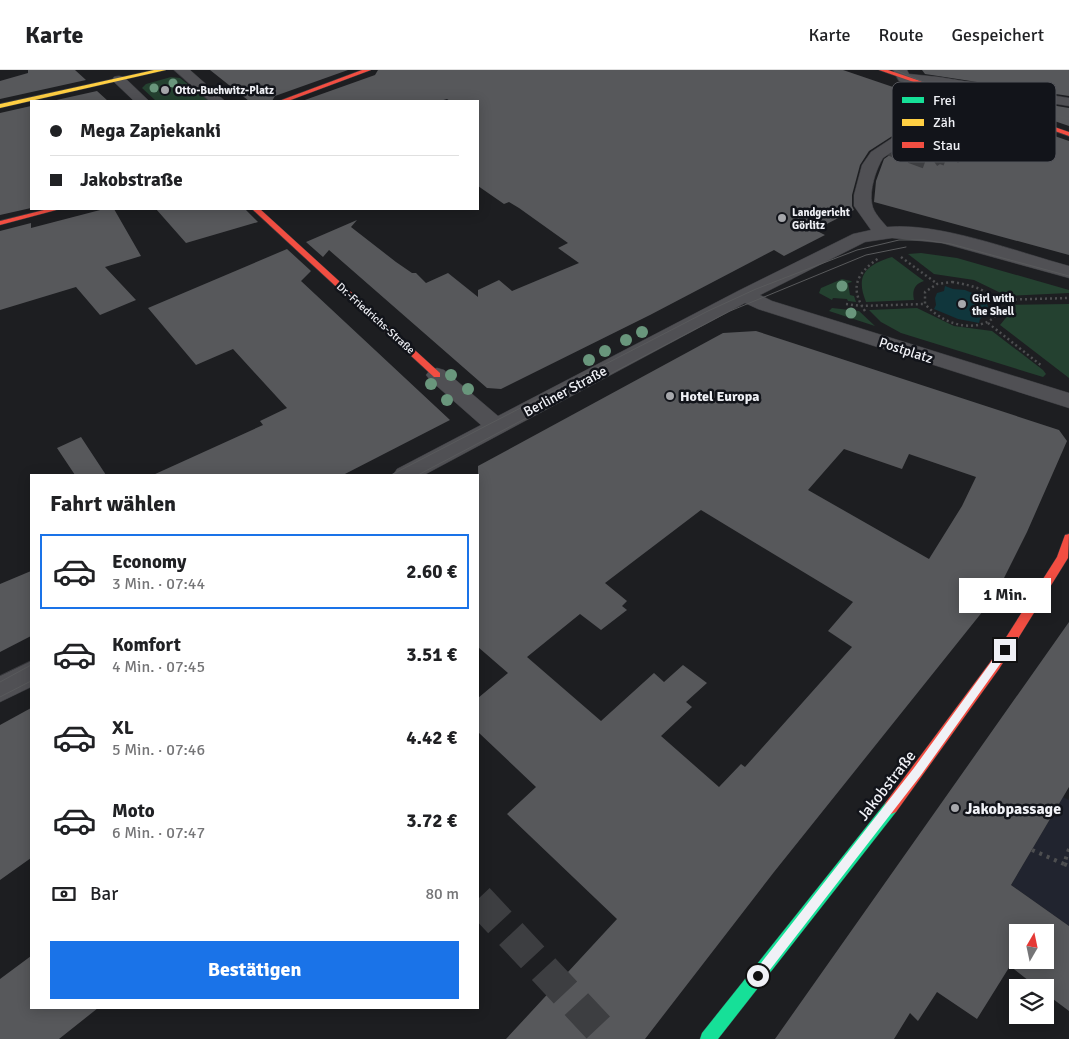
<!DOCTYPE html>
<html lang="de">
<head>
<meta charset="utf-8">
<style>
	:root { --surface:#fff; --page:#f2f2f2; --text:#202124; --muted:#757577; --line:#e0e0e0; --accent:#1a73e8 }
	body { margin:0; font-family:Signika,sans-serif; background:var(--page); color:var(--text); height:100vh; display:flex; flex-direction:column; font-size:19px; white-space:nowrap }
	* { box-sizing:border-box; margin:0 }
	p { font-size:16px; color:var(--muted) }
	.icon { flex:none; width:28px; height:28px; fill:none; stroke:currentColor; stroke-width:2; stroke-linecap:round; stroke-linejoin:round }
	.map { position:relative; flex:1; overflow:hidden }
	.panel { position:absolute; left:30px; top:404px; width:449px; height:535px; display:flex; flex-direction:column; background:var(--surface); border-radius:0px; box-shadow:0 2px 12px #0003 }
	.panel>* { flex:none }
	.hud { position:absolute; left:30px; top:30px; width:449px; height:110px; border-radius:0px; box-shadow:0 2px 12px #0003; display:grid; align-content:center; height:110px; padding:0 20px; background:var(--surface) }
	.needle { width:32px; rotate:9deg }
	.controls { position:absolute; left:1009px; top:854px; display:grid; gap:10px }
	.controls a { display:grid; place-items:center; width:45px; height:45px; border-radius:0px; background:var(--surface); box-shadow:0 2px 12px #0003; font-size:25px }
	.end { position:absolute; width:22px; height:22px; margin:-11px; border:6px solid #f0f1f6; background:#111; box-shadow:0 0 0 2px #111 }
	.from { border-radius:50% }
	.bubble { position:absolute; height:35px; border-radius:0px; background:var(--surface); box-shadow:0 2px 12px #0003; font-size:16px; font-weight:700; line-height:35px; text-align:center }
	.hud b { display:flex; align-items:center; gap:18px; height:48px; font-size:19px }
	.hud b+b { border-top:1px solid var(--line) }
	.hud i { width:12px; height:12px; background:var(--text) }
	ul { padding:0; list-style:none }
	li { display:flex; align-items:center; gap:15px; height:75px; margin:0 10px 8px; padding:0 10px; border:2px solid transparent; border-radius:0px }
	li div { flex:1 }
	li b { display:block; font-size:19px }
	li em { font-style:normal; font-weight:700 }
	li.active { border-color:var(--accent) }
	li>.icon { width:45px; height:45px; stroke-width:1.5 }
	h2 { padding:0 20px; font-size:22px; line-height:60px }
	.pay { display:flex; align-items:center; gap:12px; height:55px; padding:0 20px; font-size:19px }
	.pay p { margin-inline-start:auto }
	.primary-button { display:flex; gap:10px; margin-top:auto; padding:10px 20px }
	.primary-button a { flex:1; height:58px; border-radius:0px; background:var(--accent); color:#fff; font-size:20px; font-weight:700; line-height:58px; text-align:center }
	header { display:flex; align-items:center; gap:30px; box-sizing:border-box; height:70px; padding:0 25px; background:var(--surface); border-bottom:1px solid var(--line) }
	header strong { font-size:24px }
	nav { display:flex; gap:28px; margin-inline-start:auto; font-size:18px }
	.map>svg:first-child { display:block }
</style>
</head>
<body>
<header>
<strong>Karte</strong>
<nav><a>Karte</a><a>Route</a><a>Gespeichert</a></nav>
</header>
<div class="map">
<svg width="1069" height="969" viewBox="0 0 1069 969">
	<rect width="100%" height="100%" fill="#1d1e21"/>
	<path fill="#21242f" d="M 1063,727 L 1069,730 L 1069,856 L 1011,815 Z"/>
	<path fill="#244130" d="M 171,7 L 180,8 L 209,31 L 156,31 L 142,18 L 146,14 Z
		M 921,183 L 957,188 L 1069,220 L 1069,223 L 1007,226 L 974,210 L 934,204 L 908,184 Z
		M 892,187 L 924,211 C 914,214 912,221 914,230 L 866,232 C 855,205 866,195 892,187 Z
		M 842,209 L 851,211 L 852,212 L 848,213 L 850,225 L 854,226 L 856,232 L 848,231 L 847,229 L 833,228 L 832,230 L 819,223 L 821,218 Z
		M 1069,234 L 1069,308 L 1000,255 L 1009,244 L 1007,235 Z
		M 832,238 L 859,241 L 875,256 L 829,241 Z
		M 917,238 L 954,256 L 992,261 L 1043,300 L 1046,304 L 1043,307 L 901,263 L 881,252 L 869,240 Z"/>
	<path fill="#10363c" d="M 945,216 L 953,219 L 965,220 L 989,230 L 987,234 L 989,240 L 980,249 L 979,253 L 958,249 L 934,239 L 936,235 L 935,228 L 937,223 L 944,221 Z"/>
	<path fill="#57585b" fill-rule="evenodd" d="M 28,0 L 75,0 L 86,10 L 0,29 L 0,11 L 28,3 Z
		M 210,0 L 348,0 L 275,26 L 272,31 L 249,31 Z
		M 378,0 L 843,0 L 940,33 L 937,36 L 942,41 L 953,40 L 963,35 L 1001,48 L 994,56 L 999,61 L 1011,60 L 1020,54 L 1069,71 L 1069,185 L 874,132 L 876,111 L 884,89 L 935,53 L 932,48 L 925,45 L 869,81 L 860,95 L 852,125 L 852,136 L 854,140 L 815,160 L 825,165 L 784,186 L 774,180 L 650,245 L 501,319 L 487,318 L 329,180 L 323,187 L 306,172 L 357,150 L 351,157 L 396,192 L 412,203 L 416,203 L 426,213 L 448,203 L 478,227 L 478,220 L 499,210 L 512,221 L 579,193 L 558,178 L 568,173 L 519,138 L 509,132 L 504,134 L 478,116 L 478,31 L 450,31 L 447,29 L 440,31 L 302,31 L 375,5 Z
		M 922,0 L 1069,0 L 1069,26 L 925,4 Z
		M 97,21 L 108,31 L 52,31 Z
		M 966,21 L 1069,38 L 1069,56 Z
		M 31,36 L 31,138 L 0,145 L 0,43 Z
		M 104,139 L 114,139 L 141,186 L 105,197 L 136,230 L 100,245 L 76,217 L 0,240 L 0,161 L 31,153 L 31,158 Z
		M 156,139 L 245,139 L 258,152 L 186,173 Z
		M 287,179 L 311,201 L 301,211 L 450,350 L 343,405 L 153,405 L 263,355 L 260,351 L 287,338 L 233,279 L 196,295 L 148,238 Z
		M 756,261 L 1059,360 L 1067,371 L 1027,462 L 995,526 L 774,802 L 645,969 L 506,969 L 617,849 L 507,744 L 536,717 L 478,662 L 478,628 L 508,603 L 478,577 L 478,396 L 723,263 ZM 844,379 L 902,399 L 909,384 L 976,407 L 962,436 L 929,489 L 808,420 ZM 701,440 L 853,532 L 828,561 L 852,577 L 745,697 L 741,694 L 719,717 L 661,666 L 692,637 L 686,632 L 707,613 L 683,595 L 664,612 L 654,603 L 601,651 L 527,587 L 580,544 L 601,560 L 627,540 L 622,536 L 627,531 L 605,513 Z
		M 81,367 L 106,405 L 75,405 L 57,378 Z
		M 31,501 L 31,566 L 0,582 L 0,514 Z
		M 1069,552 L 1069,717 L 1011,815 L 1069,856 L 1069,941 L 1045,923 L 1045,918 L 1038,918 L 1010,896 L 977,949 L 937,922 L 918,951 L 910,943 L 894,969 L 775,969 ZM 1018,862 L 1045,862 L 1045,890 L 1018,890 Z
		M 31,638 L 31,788 L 0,810 L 0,655 Z
		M 31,886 L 31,938 L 98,938 L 59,969 L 0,969 L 0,909 Z"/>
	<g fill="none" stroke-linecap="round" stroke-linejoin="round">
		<path stroke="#3d3e41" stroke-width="16" stroke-dasharray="16 8" stroke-linecap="butt" d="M 926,52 L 947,36
			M 888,77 L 929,92 L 939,85 L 949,89 L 1004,56"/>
		<path stroke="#3d3e41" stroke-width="32" stroke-dasharray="32 16" stroke-linecap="butt" d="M 478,829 L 609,969"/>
		<g stroke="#393a3e" stroke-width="1">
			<path id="street" d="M 174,0 L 190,0 L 225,31 L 209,31 Z
				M 893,0 L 907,0 L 909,4 L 939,7 L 1069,28 L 1069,36 L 939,15 L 904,12 L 899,11 Z
				M 119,6 L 124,7 L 149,31 L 134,31 L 112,10 L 114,7 Z
				M 961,23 L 966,24 L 968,27 C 962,35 952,42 942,39 L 939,36 L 956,24 Z
				M 1018,41 L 1023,43 L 1026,46 C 1019,54 1009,62 999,59 L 996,56 C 1001,49 1010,43 1018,41 Z
				M 926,47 L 931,49 L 934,52 L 931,55 L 883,88 C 876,99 869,121 872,134 C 873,142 882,151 887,157 C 940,152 1017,182 1069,196 L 1069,208 L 942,173 L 892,168 L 865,172 L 760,225 L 772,231 L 1069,323 L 1069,338 L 758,239 L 745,233 L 424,405 L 393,405 L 397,399 L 481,355 L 430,310 L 426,305 L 430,300 L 437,298 L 444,300 L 498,346 L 738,221 L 853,164 L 871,160 L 854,136 L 854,125 L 862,95 L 871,82 L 921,49 Z
				M 31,591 L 31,617 L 0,632 L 0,606 Z"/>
		</g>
		<g stroke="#393a3e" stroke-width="1">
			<path id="fast" d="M 891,730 L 896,732 L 898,737 L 896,742 L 718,969 L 700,969 L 702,963 L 886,732 Z"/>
		</g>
		<g stroke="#393a3e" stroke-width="1">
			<path id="slow" d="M 154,0 L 166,0 L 0,38 L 0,34 Z"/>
		</g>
		<g stroke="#393a3e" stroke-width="1">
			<path id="jam" d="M 362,0 L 371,0 L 288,31 L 279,31 Z
				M 879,0 L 888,0 L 1069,62 L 1069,66 Z
				M 48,139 L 60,139 L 0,155 L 0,151 Z
				M 252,139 L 260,139 L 440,303 L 440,307 L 434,307 Z
				M 1069,464 L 1068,488 L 999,599 L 896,742 L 891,744 L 886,742 L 884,737 L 886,732 L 991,591 L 1057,487 L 1065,465 Z"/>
		</g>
		<path stroke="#4d4e50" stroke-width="2.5" stroke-dasharray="2 3" stroke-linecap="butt" d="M 901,187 L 936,213
			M 952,212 C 1047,226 974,288 925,234 L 925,222 L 937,214 Z
			M 995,230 L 1069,228
			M 846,234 L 861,236 L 924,234
			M 865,241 C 849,217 857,203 879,188
			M 988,253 L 1042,296"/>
		<path stroke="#4d4e50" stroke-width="4" stroke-dasharray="3 5" stroke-linecap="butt" d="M 1069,779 L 1064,794 L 1069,796
			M 1032,780 L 1064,794"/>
		<use href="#street" fill="#505054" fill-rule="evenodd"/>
		<use href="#fast" fill="#16e098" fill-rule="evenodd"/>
		<use href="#slow" fill="#ffcf43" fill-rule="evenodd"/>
		<use href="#jam" fill="#f24e42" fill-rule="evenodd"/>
		<path stroke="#595a5c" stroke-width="1" d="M 895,0 L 931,15 L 1069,49
			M 391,405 L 708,241 L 756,219 L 857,180 L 899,170 L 924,170 L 951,174 L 1069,206
			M 418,405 L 730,241 L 866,185 L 906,177
			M 0,612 L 31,595
			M 0,627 L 31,611"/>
	</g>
	<g fill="#69967c">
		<circle cx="173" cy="13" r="4.5"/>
		<circle cx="154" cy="18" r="4.5"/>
		<circle cx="842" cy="216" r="5.5"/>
		<circle cx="851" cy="243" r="5.5"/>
		<circle cx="642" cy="262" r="6"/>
		<circle cx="626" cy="270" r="6"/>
		<circle cx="605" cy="281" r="6"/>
		<circle cx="589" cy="290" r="6"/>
		<circle cx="451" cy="305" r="6"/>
		<circle cx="431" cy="314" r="6"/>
		<circle cx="468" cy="319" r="6"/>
		<circle cx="447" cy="330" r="6"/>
	</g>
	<path fill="#f0f1f6" d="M 1005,576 L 1009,580 L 1008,583 L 921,705 L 762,910 L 758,912 L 754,910 L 752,906 L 754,902 L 914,698 L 1002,577 Z"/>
	<g fill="#a6a7ab" stroke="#12141a" stroke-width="2">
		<circle cx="165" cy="20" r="5"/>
		<circle cx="782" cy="148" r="5"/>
		<circle cx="962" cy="234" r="5"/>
		<circle cx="670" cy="326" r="5"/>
		<circle cx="955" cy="738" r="5"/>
	</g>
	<g text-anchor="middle" stroke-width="5" stroke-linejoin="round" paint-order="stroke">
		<g font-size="11" font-weight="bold" fill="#f0f1f6" stroke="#12141a" text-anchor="start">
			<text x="175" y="24">Otto-Buchwitz-Platz</text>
			<text x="792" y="146">Landgericht<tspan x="792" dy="13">Görlitz</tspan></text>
			<text x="972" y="232">Girl with<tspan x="972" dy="13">the Shell</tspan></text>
		</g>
		<g font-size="11" fill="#f0f1f6" stroke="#12141a">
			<text transform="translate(376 248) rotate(42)" y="4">Dr.-Friedrichs-Straße</text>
		</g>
		<g font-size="14" fill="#f0f1f6" stroke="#12141a">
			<text transform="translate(906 280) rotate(18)" y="5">Postplatz</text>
			<text transform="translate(565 321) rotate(-28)" y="5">Berliner Straße</text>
		</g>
		<g font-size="14" font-weight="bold" fill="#f0f1f6" stroke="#12141a" text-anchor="start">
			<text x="680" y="331">Hotel Europa</text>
		</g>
		<g font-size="16" fill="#f0f1f6" stroke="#12141a">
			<text transform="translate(886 715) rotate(-52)" y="6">Jakobstraße</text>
		</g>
		<g font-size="16" font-weight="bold" fill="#f0f1f6" stroke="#12141a" text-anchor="start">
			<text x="965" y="744">Jakobpassage</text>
		</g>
	</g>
	<rect x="892" y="12" width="164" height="80" rx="8" fill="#12141a" stroke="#55565c" stroke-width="1"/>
	<rect x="902" y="27" width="22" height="6" fill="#16e098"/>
	<rect x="902" y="49" width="22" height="7" fill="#ffcf43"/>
	<rect x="902" y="72" width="22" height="6" fill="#f24e42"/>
	<g font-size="14" fill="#f0f1f6">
		<text x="933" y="35">Frei</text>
		<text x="933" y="57">Zäh</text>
		<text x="933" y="80">Stau</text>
	</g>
</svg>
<div class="controls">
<a><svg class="needle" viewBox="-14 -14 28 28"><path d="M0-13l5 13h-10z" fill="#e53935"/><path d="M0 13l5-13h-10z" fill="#757577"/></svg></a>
<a><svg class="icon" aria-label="layers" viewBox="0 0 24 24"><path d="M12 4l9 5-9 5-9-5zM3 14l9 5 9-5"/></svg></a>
</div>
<i class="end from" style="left:758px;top:906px"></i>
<i class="end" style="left:1005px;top:580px"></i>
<div class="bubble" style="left:959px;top:508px;width:92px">1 Min.</div>
<div class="hud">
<b><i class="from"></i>Mega Zapiekanki</b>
<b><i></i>Jakobstraße</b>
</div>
<section class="panel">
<h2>Fahrt wählen</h2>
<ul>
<li class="active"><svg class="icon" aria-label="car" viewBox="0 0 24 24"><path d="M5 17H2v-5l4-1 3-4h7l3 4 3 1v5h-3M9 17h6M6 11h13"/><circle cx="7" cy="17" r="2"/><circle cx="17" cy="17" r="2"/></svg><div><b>Economy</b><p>3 Min. · 07:44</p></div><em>2.60 €</em></li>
<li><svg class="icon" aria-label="car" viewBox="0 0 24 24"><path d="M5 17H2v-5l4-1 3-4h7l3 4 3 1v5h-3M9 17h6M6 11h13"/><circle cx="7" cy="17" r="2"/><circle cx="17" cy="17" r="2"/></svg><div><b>Komfort</b><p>4 Min. · 07:45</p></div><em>3.51 €</em></li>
<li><svg class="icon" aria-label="car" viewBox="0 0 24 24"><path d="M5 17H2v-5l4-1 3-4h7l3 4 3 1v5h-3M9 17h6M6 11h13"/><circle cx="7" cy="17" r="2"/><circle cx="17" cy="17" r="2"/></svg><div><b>XL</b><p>5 Min. · 07:46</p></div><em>4.42 €</em></li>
<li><svg class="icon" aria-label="car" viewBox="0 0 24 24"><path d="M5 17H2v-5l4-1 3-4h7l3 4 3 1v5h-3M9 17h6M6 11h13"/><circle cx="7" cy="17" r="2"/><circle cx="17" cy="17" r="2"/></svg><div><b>Moto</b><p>6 Min. · 07:47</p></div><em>3.72 €</em></li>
</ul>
<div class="pay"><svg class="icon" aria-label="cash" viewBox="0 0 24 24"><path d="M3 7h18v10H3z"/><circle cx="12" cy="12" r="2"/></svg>Bar<p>80 m</p></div>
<div class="primary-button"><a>Bestätigen</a></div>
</section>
</div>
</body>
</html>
